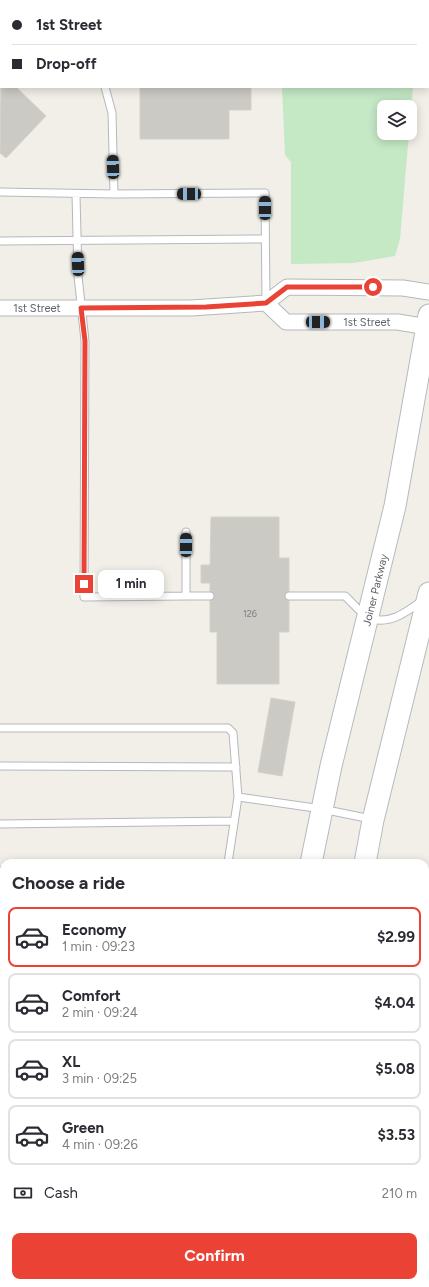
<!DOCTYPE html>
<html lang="en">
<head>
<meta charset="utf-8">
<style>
	:root { --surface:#fff; --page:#f7f7f7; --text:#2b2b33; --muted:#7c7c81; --line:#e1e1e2; --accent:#ea4335 }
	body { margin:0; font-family:Figtree,sans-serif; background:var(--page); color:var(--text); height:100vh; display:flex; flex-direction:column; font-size:15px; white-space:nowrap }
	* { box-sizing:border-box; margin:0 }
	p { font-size:13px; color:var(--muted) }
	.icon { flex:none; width:22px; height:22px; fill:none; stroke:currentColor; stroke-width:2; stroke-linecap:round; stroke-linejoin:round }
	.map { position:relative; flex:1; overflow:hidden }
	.details { position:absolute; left:0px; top:859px; width:429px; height:428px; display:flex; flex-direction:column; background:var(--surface); border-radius:12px 12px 0 0; box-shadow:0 2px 10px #0003 }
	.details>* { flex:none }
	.guide { position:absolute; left:0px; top:0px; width:429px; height:88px; box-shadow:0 2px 10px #0003; display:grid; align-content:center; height:88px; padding:0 12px; background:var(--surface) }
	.controls { position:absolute; left:377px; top:100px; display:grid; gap:8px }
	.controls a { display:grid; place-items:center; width:40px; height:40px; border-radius:8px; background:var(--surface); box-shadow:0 2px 10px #0003; font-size:20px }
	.end { position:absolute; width:18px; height:18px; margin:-9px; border:5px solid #ea4335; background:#fff; box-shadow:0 0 0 2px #fff }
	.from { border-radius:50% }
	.bubble { position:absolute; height:28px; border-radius:8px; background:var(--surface); box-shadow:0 2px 10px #0003; font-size:13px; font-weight:700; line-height:28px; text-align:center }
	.car { position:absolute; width:12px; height:24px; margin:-12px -6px; border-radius:5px; box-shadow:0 0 3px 1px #0007; background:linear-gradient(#222 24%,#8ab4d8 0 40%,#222 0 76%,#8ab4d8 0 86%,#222 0) }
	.guide b { display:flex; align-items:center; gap:14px; height:38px; font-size:15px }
	.guide b+b { border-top:1px solid var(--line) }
	.guide i { width:10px; height:10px; background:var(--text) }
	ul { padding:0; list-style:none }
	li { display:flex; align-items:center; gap:12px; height:60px; margin:0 8px 6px; padding:0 4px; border:2px solid var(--line); border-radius:8px }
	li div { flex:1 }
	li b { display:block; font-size:15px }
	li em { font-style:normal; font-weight:700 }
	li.on { border-color:var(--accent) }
	li>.icon { width:36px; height:36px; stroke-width:1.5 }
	h2 { padding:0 12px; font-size:18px; line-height:48px }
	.pay { display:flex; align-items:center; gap:10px; height:44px; padding:0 12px; font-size:15px }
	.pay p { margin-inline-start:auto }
	.button { display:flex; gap:8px; margin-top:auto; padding:8px 12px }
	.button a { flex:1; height:46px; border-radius:8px; background:var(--accent); color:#fff; font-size:16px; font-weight:700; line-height:46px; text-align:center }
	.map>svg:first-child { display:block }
</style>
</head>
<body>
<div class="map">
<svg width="429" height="1287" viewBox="0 0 429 1287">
	<rect width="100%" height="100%" fill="#f1efe8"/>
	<path fill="#c5e8c5" d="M 279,0 L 418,0 L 418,1 Z
		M 282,87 L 413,87 L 410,123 L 410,107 L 384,107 L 384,133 L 409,133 L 400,239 L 395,256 L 354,263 L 291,264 L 291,162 L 285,155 Z
		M 0,966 L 4,968 L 4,1283 L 218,1283 L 218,1287 L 0,1287 Z
		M 429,1103 L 429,1287 L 359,1287 L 359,1283 L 425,1283 L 425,1105 Z"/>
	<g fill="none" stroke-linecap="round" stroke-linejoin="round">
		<path stroke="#aadaff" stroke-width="5.5" d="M 0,1193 L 4,1193
			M 425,1196 L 429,1195"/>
	</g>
	<path fill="#cccac5" stroke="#d6d1c6" d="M 141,0 L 223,0 L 223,1 L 141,1 Z
		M 1,79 L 1,87 L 16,87 L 46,116 L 6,158 L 0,153 Z
		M 140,87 L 251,87 L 251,110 L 229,110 L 229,139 L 140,139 Z
		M 211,517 L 279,517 L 279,558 L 289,558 L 289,632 L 279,632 L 279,684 L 217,684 L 217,632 L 210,632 L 210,583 L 201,583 L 201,565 L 210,565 Z
		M 271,698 L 295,702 L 282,776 L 258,772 Z"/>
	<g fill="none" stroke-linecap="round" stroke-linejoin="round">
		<g stroke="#b5b8bc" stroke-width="9">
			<path id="service" d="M 97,0 L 97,1
				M 105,87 L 112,113 L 114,194
				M 0,192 L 114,194 L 265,193 L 266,303
				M 76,194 L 78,276 L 85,341 L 84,597 L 186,596 L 186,532
				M 0,241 L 265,239
				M 186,596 L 210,596
				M 289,596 L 345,596 C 352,602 360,613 368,617 C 388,627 408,611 423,600
				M 0,728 L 228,728 L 233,733 L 238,797 L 228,863
				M 0,766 L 236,767
				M 238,797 L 322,809 L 371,819
				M 0,824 L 234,821
				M 0,871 L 4,871
				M 0,918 L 4,919"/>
		</g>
		<g stroke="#b5b8bc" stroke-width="17">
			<path id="minor" d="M 266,303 L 286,322 L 398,322 L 427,327
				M 0,308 L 191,308 L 266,303 L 287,287 L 403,288 L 429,292"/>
		</g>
		<g stroke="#b6babf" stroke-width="23">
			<path id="secondary" d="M 311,863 L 331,766 L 395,506 L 429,315
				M 365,863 L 373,820 L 429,593
				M 267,1287 L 267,1283
				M 320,1287 L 320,1283"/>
		</g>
		<use href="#service" stroke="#fff" stroke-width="7"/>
		<use href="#minor" stroke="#fff" stroke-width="15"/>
		<use href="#secondary" stroke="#fff" stroke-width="21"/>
	</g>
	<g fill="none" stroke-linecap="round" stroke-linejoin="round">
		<path stroke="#ea4335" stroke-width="5" d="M 84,584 L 85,341 L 81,308 L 206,307 L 266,303 L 287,287 L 373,287"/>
	</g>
	<g text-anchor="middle" stroke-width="3" stroke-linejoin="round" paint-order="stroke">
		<g font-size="9" fill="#7a7d7f">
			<text x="250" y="617">126</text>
		</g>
		<g font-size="11" fill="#5f6368" stroke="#fff">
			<text x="37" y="312">1st Street</text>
			<text x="367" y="326">1st Street</text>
			<text transform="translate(375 590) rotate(-76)" y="4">Joiner Parkway</text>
		</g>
	</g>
</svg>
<div class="controls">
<a><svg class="icon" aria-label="layers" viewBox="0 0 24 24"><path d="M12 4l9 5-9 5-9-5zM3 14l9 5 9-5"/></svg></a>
</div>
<i class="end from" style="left:373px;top:287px"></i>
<i class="end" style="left:84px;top:584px"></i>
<div class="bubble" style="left:98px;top:570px;width:66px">1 min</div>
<i class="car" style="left:113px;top:167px;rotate:358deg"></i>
<i class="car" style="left:189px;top:194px;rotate:270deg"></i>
<i class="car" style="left:265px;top:208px;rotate:0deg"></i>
<i class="car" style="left:78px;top:264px;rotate:358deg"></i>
<i class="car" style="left:318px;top:322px;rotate:90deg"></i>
<i class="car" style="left:186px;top:545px;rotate:0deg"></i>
<div class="guide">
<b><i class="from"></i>1st Street</b>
<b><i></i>Drop-off</b>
</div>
<section class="details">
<h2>Choose a ride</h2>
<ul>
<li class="on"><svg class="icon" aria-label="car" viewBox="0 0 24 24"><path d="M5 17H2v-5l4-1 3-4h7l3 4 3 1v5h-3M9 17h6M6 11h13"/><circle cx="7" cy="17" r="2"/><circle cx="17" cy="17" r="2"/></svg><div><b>Economy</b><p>1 min · 09:23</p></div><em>$2.99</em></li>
<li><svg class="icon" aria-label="car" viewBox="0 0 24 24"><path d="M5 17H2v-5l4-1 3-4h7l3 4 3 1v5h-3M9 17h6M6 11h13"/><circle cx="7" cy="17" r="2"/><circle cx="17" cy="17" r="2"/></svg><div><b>Comfort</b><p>2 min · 09:24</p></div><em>$4.04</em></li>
<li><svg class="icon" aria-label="car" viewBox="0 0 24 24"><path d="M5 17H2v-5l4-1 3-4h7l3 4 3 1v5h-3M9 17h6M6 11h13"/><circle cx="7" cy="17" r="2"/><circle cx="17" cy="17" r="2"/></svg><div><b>XL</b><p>3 min · 09:25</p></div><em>$5.08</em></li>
<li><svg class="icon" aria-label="car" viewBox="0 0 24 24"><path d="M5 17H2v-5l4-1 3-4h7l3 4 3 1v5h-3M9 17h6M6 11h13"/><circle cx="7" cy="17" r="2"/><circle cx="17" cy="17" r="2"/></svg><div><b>Green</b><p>4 min · 09:26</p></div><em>$3.53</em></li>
</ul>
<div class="pay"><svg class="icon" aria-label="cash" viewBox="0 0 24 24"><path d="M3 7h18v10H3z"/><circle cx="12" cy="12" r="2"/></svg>Cash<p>210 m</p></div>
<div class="button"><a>Confirm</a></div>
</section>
</div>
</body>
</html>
